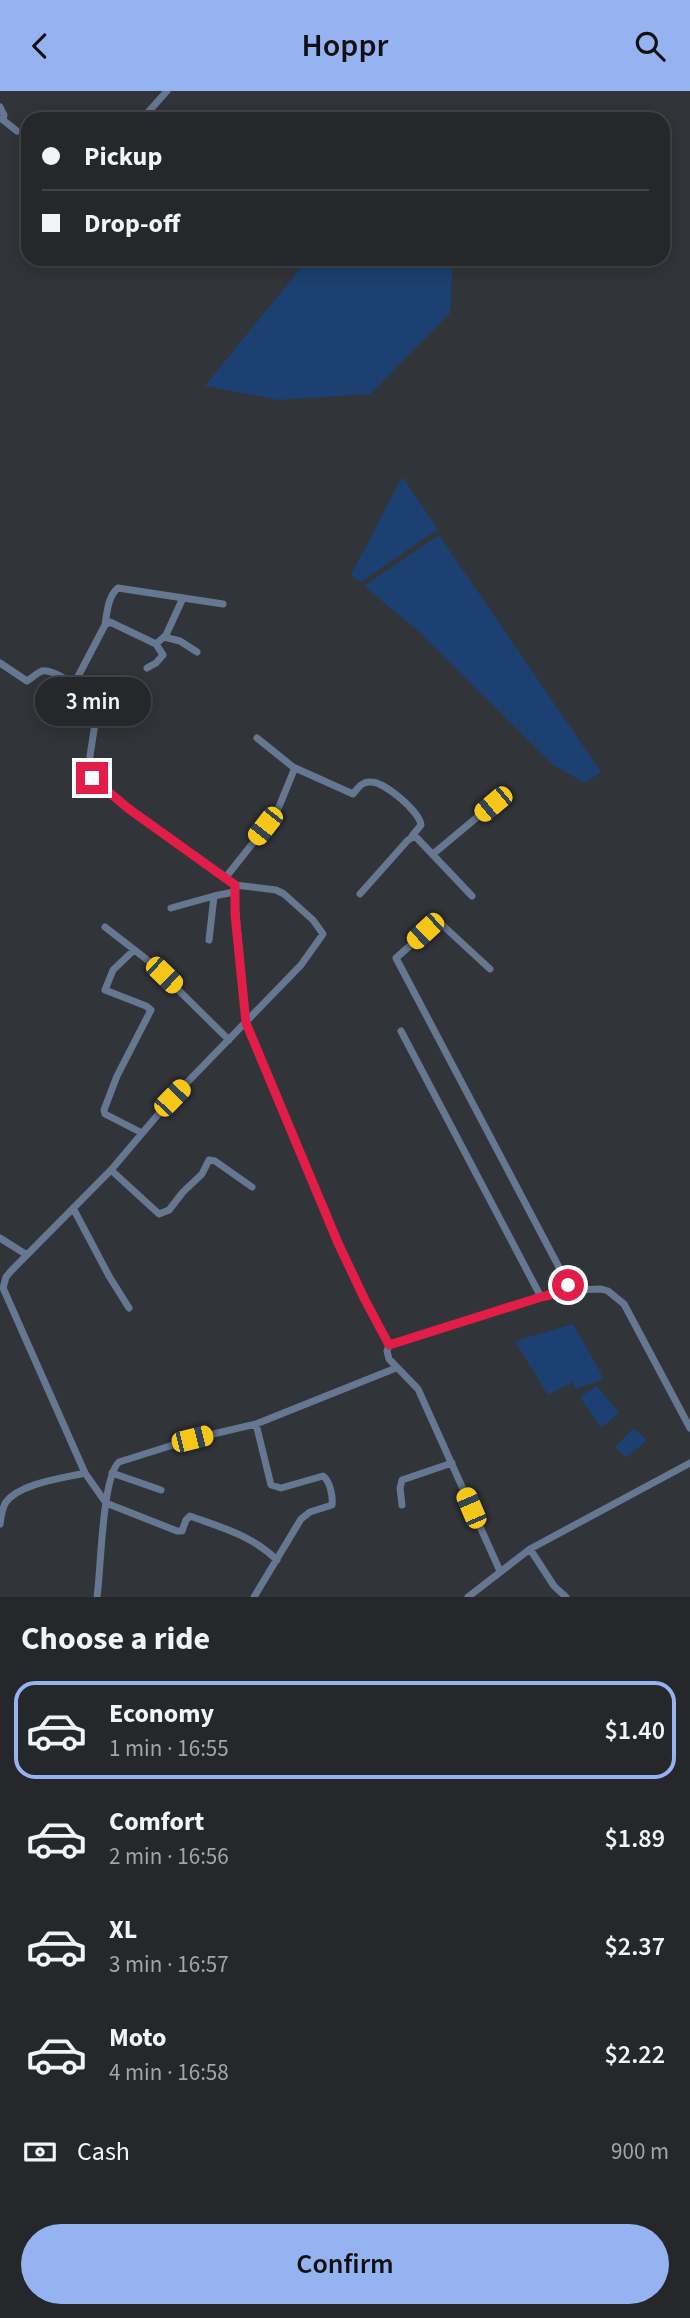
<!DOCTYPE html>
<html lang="en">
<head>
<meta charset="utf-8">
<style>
	:root { --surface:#25272b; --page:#2d2f33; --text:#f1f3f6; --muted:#a3a5a9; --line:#424447; --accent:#95b2f1 }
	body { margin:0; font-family:"Source Sans 3",sans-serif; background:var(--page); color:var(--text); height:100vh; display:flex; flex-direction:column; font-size:26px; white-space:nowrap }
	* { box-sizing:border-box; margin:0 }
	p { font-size:23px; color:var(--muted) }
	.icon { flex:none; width:38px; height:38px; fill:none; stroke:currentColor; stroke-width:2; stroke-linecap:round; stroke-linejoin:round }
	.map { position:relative; height:1506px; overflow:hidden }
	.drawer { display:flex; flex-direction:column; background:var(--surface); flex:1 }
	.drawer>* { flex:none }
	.top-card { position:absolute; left:21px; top:21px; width:649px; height:154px; border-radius:21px; box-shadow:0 4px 18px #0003,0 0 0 2px var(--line); display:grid; align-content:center; height:154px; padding:0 21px; background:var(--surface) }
	.end { position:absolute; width:32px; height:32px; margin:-16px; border:9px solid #e11d48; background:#fff; box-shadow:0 0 0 4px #fff }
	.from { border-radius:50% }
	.bubble { position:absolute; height:49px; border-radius:24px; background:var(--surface); box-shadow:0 4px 18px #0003,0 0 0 2px var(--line); font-size:23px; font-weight:600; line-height:49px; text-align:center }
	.car { position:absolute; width:21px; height:42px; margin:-21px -10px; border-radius:9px; box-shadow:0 0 5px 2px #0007; background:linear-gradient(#f5c518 24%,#345 0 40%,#f5c518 0 76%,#345 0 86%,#f5c518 0) }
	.top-card b { display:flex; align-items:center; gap:24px; height:66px; font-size:26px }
	.top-card b+b { border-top:2px solid var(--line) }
	.top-card i { width:18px; height:18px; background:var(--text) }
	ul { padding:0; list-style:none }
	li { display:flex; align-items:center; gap:21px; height:98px; margin:0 14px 10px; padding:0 7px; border:4px solid transparent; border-radius:21px }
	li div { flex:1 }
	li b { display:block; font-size:26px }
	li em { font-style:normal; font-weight:600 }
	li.current { border-color:var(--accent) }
	li>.icon { width:63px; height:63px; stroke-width:1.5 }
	h2 { padding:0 21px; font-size:32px; line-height:84px }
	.pay { display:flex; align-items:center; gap:18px; height:77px; padding:0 21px; font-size:26px }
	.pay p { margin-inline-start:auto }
	.button { display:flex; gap:14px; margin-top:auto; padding:14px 21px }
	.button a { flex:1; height:80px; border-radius:42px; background:var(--accent); color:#111; font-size:28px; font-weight:600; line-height:80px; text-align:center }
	header { display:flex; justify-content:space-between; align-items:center; height:91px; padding:0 21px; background:var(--accent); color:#111; font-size:32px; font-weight:600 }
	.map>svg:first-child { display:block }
</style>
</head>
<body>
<header><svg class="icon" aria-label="back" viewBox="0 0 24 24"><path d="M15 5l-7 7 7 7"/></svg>Hoppr<svg class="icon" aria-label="search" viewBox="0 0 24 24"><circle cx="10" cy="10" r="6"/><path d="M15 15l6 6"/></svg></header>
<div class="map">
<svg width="690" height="1506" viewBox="0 0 690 1506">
	<rect width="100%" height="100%" fill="#313439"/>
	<path fill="#1b4071" d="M 308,168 L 453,168 L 450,222 L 370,303 L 279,309 L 205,295 Z
		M 402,386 L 438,438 L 361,491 L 351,484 Z
		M 439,444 L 601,681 L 585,692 L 553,674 L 418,540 L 364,495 Z
		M 573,1233 L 601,1282 L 602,1289 L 575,1298 L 573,1291 L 548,1304 L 515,1250 Z
		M 597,1295 L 619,1322 L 601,1337 L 580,1306 Z
		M 634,1337 L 647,1349 L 626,1367 L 615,1356 Z"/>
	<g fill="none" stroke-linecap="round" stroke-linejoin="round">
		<path stroke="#657791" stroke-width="7" d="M 0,16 L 4,24 L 3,29 L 17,40
			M 142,28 L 167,0
			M 105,534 C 107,521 108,505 118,497 L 223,513
			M 164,546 L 180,550 L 197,561
			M 156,553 L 166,544 L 183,507
			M 0,572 L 27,590 C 32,587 37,582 42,580 C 56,577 85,603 97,611
			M 73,595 L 105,534 L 110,531 L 156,553 L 163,564 L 156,572 L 147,577
			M 99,606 L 90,665 L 89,679 L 92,687 L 129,718 L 235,794 L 276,799 L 284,803 L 313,829 L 323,843 L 301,874 L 172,1007 L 111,1079 L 11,1180 L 6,1186 L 3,1197 L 85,1382 L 106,1412 L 177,1440 L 182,1440 L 186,1429 L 190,1425 C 223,1437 251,1444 277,1469
			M 293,676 L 353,703 C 358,697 362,690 371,691 C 385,691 420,721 421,734 L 412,745
			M 433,763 L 493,713
			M 226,786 L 276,723 L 294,679 L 293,676 L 257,647
			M 235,794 L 234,801 L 246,932 L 338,1152 L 357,1193 L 389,1254 L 387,1260 L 389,1268 L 418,1298 L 500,1480
			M 360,803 L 408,749 L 415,745 L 472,805
			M 171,817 L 214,805
			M 105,836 L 150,871 L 229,949
			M 209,849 L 214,805 L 234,801
			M 134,859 L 113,879 L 105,899 L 146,915 L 151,919 L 117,985 L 104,1019 L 105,1023 L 142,1042
			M 490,878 L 438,830 L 396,867 L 571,1199
			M 401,940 L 541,1206
			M 111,1079 L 159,1123 L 169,1119 L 183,1101 L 202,1083 L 209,1069 L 215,1070 L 252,1096
			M 73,1117 L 109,1185 L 129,1217
			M 0,1147 L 27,1164
			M 389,1254 L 541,1206 L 571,1199 L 601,1198 L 608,1200 L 624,1213 L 690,1337
			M 112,1382 L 161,1399
			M 402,1414 L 400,1397 L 402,1389 L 452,1372
			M 0,1433 C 1,1425 2,1417 6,1411 C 20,1392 64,1387 85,1382
			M 530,1458 L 554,1495 L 566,1506
			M 97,1506 C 101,1479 102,1386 119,1371 L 192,1348 L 256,1333 L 396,1277
			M 254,1506 L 301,1428 L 310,1421 L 332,1414 C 333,1405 330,1390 323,1385 L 281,1397 L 271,1394 L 256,1333
			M 468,1506 L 530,1458 L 690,1372"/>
	</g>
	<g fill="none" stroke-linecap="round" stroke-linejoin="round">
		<path stroke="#e11d48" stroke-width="9" d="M 92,687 L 129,718 L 235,794 L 235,823 L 246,932 L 338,1152 L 364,1207 L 389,1254 L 541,1206 L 571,1199 L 568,1194"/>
	</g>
</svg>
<i class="end from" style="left:568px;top:1194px"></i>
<i class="end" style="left:92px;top:687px"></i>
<div class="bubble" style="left:35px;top:586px;width:116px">3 min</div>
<i class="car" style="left:493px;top:713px;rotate:230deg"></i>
<i class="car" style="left:265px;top:735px;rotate:218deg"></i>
<i class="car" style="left:425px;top:840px;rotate:227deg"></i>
<i class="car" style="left:164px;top:884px;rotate:134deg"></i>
<i class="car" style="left:172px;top:1007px;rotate:44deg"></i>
<i class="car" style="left:192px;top:1348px;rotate:76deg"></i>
<i class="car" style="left:471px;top:1417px;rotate:337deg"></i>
<div class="top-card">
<b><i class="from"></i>Pickup</b>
<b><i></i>Drop-off</b>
</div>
</div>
<section class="drawer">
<h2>Choose a ride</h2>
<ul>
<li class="current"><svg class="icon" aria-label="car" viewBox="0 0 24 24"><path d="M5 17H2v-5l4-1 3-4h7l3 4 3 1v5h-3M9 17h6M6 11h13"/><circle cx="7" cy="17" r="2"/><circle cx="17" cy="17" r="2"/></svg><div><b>Economy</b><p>1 min · 16:55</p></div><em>$1.40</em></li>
<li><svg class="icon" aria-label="car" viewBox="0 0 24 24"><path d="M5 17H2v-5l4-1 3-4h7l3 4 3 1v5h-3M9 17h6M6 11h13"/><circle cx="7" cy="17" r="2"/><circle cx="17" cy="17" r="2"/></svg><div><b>Comfort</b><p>2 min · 16:56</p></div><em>$1.89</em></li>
<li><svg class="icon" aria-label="car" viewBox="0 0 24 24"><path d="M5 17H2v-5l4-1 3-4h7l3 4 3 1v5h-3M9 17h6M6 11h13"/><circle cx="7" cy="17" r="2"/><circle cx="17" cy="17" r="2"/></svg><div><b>XL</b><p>3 min · 16:57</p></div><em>$2.37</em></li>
<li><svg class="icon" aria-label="car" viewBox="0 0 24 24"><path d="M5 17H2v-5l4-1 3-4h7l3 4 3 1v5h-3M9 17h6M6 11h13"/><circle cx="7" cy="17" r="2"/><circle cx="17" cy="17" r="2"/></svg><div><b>Moto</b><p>4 min · 16:58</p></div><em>$2.22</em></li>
</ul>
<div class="pay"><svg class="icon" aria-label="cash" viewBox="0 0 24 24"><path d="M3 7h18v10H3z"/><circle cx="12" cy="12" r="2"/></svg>Cash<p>900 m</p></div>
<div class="button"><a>Confirm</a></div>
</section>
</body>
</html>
